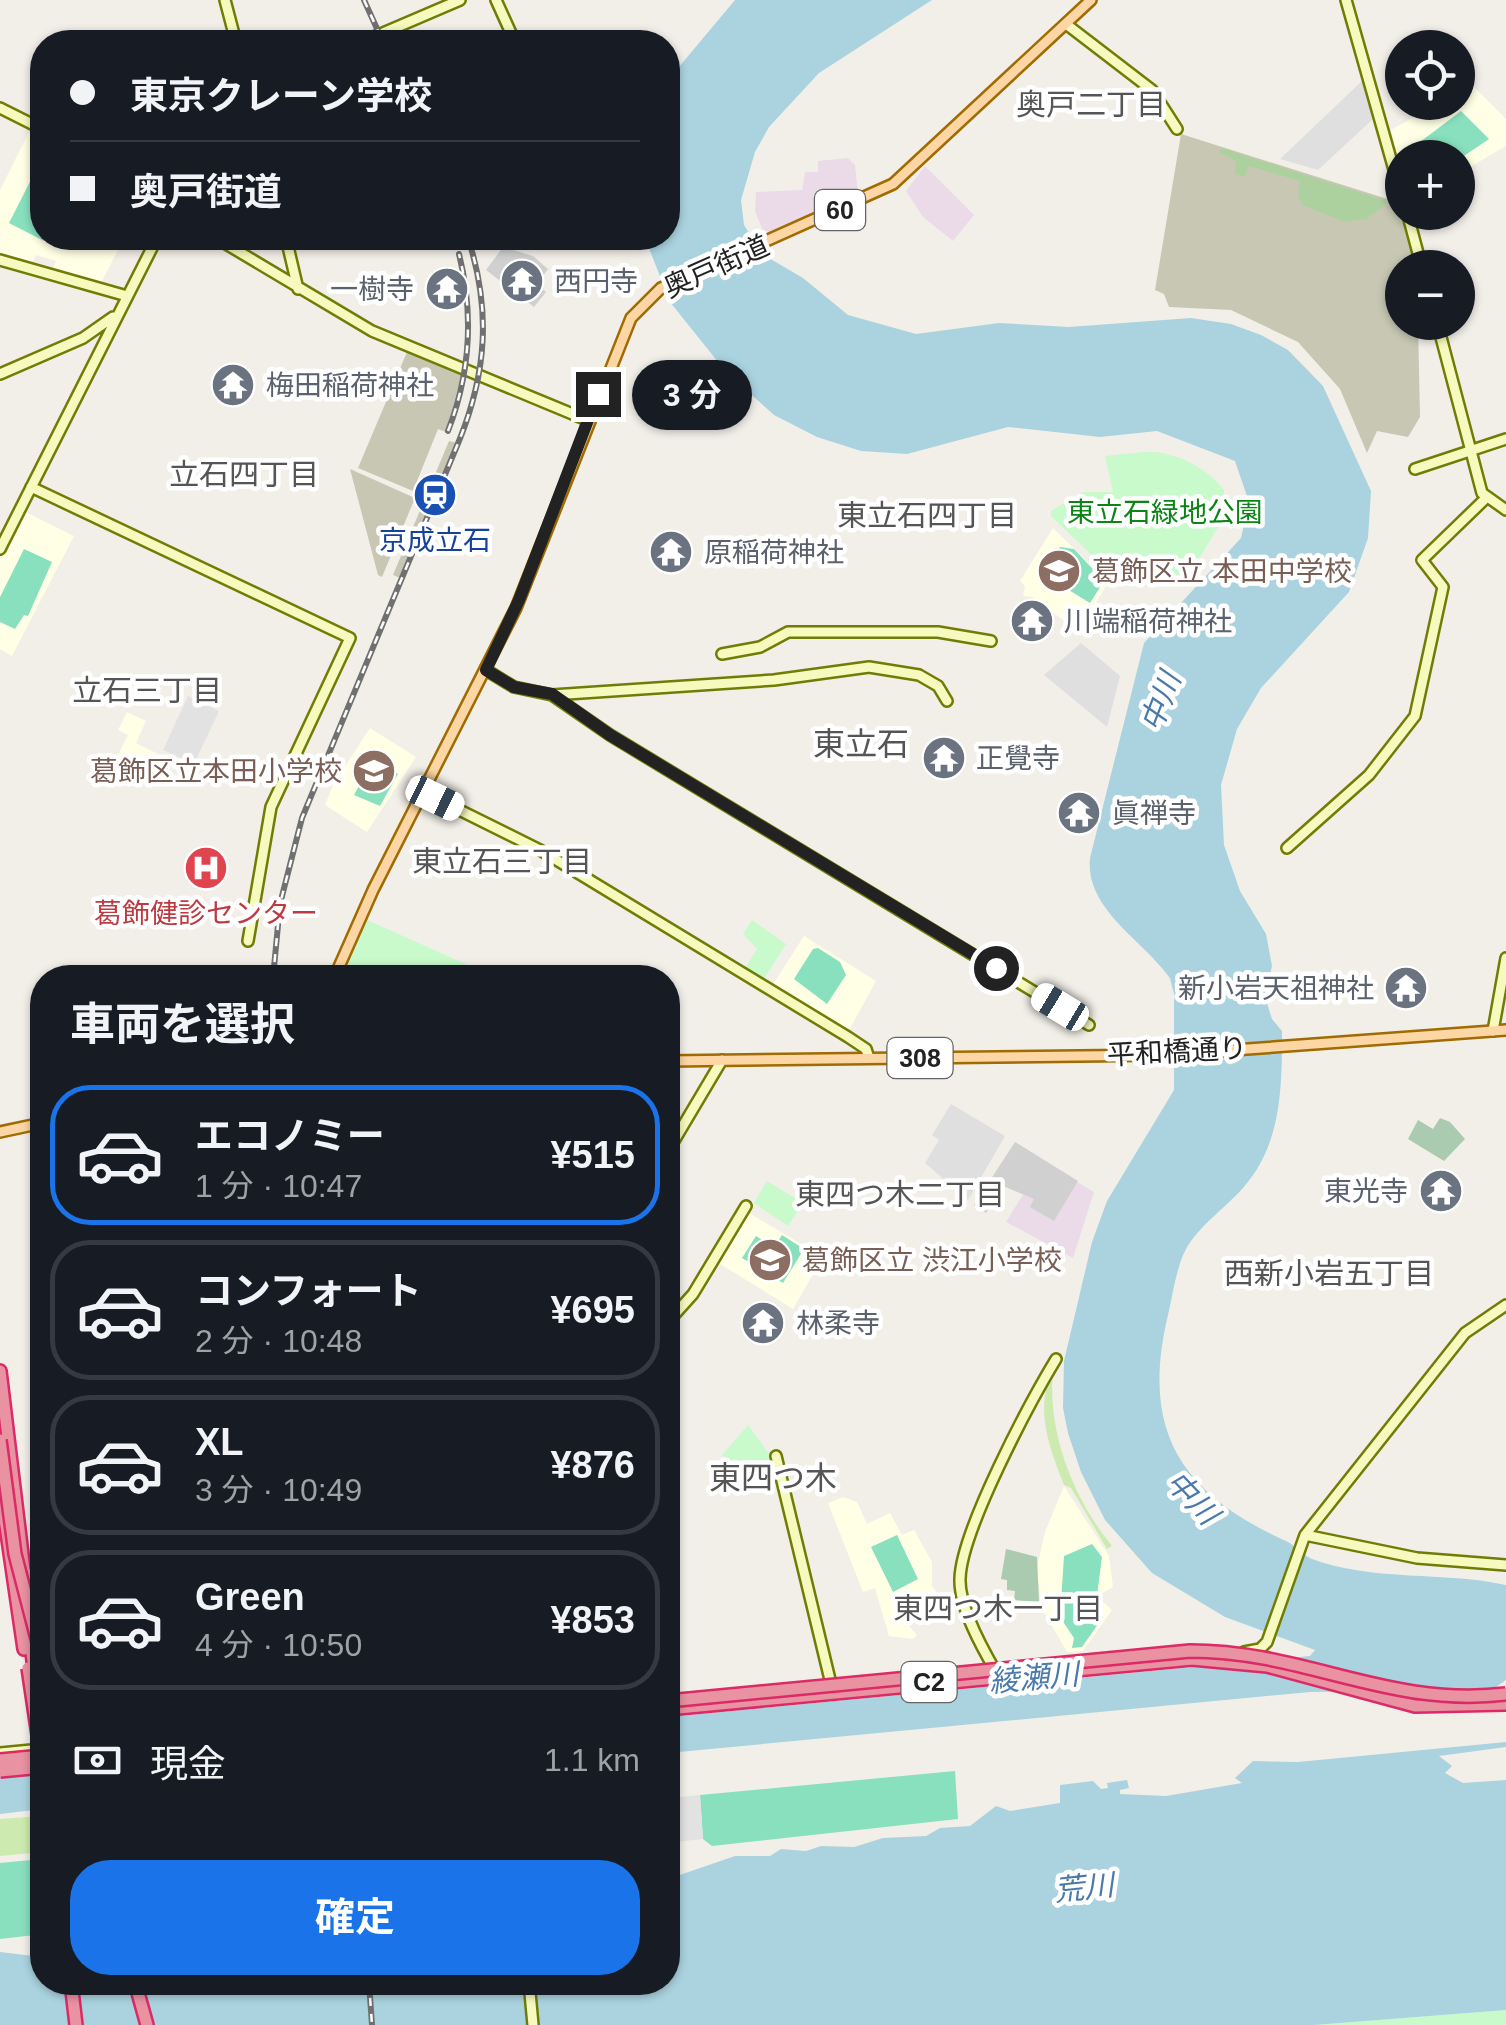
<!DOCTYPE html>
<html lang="ja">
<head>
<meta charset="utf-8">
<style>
	:root { --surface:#171b24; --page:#242831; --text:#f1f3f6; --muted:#9ea1a6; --line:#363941; --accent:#1a73e8 }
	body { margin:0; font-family:Helvetica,"Noto Sans JP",sans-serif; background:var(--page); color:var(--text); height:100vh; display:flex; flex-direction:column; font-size:38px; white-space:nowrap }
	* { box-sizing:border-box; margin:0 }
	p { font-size:32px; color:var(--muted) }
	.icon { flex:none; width:55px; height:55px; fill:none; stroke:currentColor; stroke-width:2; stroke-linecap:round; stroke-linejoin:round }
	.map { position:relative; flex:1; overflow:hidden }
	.panel { position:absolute; left:30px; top:965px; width:650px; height:1030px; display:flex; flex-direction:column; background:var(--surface); border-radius:40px; box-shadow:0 2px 8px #0004 }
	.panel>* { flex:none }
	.top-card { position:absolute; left:30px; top:30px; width:650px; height:220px; border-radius:40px; box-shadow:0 2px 8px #0004; display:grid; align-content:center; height:220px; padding:0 40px; background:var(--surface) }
	.tools { position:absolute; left:1385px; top:30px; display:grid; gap:20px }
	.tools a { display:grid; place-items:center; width:90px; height:90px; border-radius:50%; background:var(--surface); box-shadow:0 2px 8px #0004; font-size:50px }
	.end { position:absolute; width:45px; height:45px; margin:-22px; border:12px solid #222; background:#fff; box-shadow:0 0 0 5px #fff }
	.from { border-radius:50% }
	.bubble { position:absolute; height:70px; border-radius:35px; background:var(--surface); box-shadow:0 2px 8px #0004; font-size:32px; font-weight:700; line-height:70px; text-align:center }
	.car { position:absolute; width:30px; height:60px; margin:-30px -15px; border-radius:12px; box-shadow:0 0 8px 2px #0007; background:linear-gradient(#fff 24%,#345 0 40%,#fff 0 76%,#345 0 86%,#fff 0) }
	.top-card b { display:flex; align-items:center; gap:35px; height:95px; font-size:38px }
	.top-card b+b { border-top:2px solid var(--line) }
	.top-card i { width:25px; height:25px; background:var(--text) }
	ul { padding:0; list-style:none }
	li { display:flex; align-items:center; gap:30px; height:140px; margin:0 20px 15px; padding:0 20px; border:5px solid var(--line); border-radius:40px }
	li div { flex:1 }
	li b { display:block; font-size:38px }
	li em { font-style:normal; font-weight:700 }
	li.selected { border-color:var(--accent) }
	li>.icon { width:90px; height:90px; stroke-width:1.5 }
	h2 { padding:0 40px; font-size:45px; line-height:120px }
	.pay { display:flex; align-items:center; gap:25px; height:110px; padding:0 40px; font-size:38px }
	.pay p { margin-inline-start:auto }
	.cta { display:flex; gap:20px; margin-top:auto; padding:20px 40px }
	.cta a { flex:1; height:115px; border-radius:40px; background:var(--accent); color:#fff; font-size:40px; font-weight:700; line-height:115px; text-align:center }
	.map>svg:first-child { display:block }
</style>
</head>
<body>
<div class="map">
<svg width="1506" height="2025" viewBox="0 0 1506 2025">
	<rect width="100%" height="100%" fill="#f2efe9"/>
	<path fill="#e0dfdf" d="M 1363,80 L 1373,119 L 1318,170 L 1280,159 Z
		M 1081,643 L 1120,676 L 1107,727 L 1044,675 Z
		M 951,1104 L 1005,1136 L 968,1200 L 925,1163 L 939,1140 L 932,1135 Z"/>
	<path fill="#ebdbe8" d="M 848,158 L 855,165 L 858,193 L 828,200 L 830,207 L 769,232 L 762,229 L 755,211 L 756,192 L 802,190 L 805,172 L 818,172 L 818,161 Z
		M 925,166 L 974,215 L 953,241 L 923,217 L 906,191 Z
		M 1043,1162 L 1094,1192 L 1073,1258 L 1006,1222 Z"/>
	<path fill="#ffffe5" d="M 1468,81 L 1506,119 L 1506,146 L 1458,174 L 1458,158 L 1402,158 L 1402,176 L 1391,130 L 1438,103 L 1458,102 L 1458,88 Z
		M 29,132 L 42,137 L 42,238 L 124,238 L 101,283 L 53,269 L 56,261 L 36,255 L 32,262 L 0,252 L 0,190 Z
		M 23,511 L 74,536 L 12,656 L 0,649 L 0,559 Z
		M 1053,528 L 1108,582 L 1091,612 L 1067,623 L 1032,597 L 1023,596 L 1025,586 L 1020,581 Z
		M 127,712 L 146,721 L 136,743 L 158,754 L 145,781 L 119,769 L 123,760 L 117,757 L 128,735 L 118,730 Z
		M 370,728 L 416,757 L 367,832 L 325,805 L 333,785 Z
		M 804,936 L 876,981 L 848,1032 L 772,986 Z
		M 749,1213 L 823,1257 L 793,1309 L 717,1262 Z
		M 1064,1486 L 1109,1556 L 1113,1587 L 1097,1596 L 1112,1610 L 1083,1651 L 1067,1652 L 1041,1607 L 1037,1568 L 1045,1532 Z
		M 843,1497 L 857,1502 L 867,1524 L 890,1513 L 902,1535 L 914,1530 L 932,1562 L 932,1586 L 938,1594 L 924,1598 L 903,1619 L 917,1635 L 913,1639 L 889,1636 L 875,1588 L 863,1592 L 828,1503 Z"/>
	<path fill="#d0d0d0" d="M 503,247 L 533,256 L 548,269 L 537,284 L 546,292 L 534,307 L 486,270 Z
		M 1015,1142 L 1078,1181 L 1054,1221 L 1030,1207 L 1034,1199 L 1003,1186 L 986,1213 L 974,1205 Z"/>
	<path fill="#c7c7b4" d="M 1181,134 L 1397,202 L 1416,267 L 1402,268 L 1402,322 L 1418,323 L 1420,417 L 1408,437 L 1377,431 L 1367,453 L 1340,389 L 1298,342 L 1231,310 L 1169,307 L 1164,294 L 1155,290 Z
		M 407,352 L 462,374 L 446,432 L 438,429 L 413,491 L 358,468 Z
		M 449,441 L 457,443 L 400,578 L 393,575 Z
		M 350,469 L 415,498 L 382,577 L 378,575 Z"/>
	<path fill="#cdebb0" d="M 1053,1370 C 1047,1432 1073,1498 1112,1546 L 1107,1549 L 1071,1488 L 1064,1485 C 1049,1447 1034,1409 1053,1370 Z
		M 40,1816 L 35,1819 L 35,1840 L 42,1840 L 42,1852 L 0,1856 L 0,1819 Z"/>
	<path fill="#add19e" d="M 1222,148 L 1386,201 L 1385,205 L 1366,219 L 1344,222 L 1303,205 L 1298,197 L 1300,181 L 1249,166 L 1244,177 L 1235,174 L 1236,161 L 1219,152 Z"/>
	<path fill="#aacbaf" d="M 1440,1118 L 1450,1122 L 1465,1139 L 1444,1161 L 1408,1139 L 1418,1120 L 1433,1129 Z
		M 1006,1549 L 1037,1557 L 1039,1602 L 1014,1600 L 1015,1591 L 1007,1590 L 1007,1580 L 1001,1579 Z"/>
	<path fill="#c8facc" d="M 1143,452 C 1173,450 1206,467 1224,490 L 1221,522 L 1186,581 L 1141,559 L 1128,582 L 1102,565 L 1051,516 L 1051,511 L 1082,492 L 1113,492 L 1105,456 Z
		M 367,920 L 468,965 L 460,977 L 342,978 Z
		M 752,920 L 786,944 L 763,980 L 745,968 L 757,949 L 743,934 Z
		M 767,1181 L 803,1203 L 788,1226 L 754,1203 Z
		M 748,1425 L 769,1454 L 776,1480 L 758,1488 L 722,1455 Z
		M 1506,2010 L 1506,2025 L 1314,2025 Z"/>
	<path fill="#88e0be" d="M 1461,111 L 1489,139 L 1458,160 L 1424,157 L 1420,142 Z
		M 42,158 L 45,238 L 44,241 L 9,223 Z
		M 1060,547 L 1074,549 L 1104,581 L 1090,603 L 1041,573 Z
		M 24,549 L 52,562 L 28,616 L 24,615 L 15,629 L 0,622 L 0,597 Z
		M 374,758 L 398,774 L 380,806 L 354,795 Z
		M 818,948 L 840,962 L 846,975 L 827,1004 L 794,979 L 813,949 Z
		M 782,1235 L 804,1249 L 783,1283 L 742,1258 L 756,1236 L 774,1247 Z
		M 897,1535 L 918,1579 L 893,1592 L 871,1547 Z
		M 1092,1544 L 1102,1557 L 1095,1611 L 1103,1617 L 1082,1647 L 1072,1648 L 1074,1638 L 1060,1617 L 1064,1556 Z
		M 955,1771 L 958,1819 L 712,1846 L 703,1839 L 700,1795 Z
		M 31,1860 L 35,1935 L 0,1939 L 0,1863 Z"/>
	<path fill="#e2e2e2" d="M 188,696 L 219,711 L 194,764 L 163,750 Z
		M 700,1795 L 703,1839 L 668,1843 L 668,1802 L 671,1798 Z"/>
	<path fill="#aad3df" d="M 735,0 L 932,0 L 819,73 L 769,127 L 755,152 L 741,200 L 744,225 L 762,254 L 803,278 L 848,315 L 916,334 L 999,323 L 1069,327 L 1191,318 L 1231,324 L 1261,335 L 1288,350 L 1323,386 L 1371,491 L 1368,538 L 1349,592 L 1261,688 L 1237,729 L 1221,785 L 1224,845 L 1240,891 L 1266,934 L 1272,966 L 1265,997 L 1272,1019 L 1282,1031 C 1282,1087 1282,1144 1243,1188 C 1225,1208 1199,1226 1186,1249 C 1176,1268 1173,1294 1168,1315 C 1140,1432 1181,1494 1288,1542 C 1297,1547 1302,1555 1312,1559 C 1376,1582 1442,1571 1506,1585 L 1506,1680 L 1493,1689 L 1310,1692 L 668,1753 L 668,1717 L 1310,1656 L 1315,1650 L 1225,1617 L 1152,1573 L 1105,1520 L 1081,1472 L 1068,1433 L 1063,1408 L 1064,1361 L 1092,1242 L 1107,1201 L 1174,1090 L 1174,994 L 1170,978 C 1143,940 1085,909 1090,858 L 1144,643 L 1241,538 L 1249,502 L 1235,461 L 1157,431 L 1100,437 L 1008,427 L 907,454 L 861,451 L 817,437 L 774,415 L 726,372 L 670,302 L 645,238 L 668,238 L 668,80 Z
		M 1506,1742 L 1506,1747 L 1439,1756 L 1452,1766 L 1445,1773 L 1463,1783 L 1506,1780 L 1506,2010 L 1314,2025 L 0,2025 L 0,1952 L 42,1957 L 42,1982 L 668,1982 L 668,1879 L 735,1856 L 770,1856 L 781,1849 L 806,1851 L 821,1846 L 854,1847 L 883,1838 L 926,1836 L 940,1828 L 970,1826 L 996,1806 L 1010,1811 L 1060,1803 L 1060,1785 L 1093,1781 L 1101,1789 L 1108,1788 L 1107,1783 L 1127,1780 L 1129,1788 L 1120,1790 L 1120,1794 L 1166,1796 L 1242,1783 L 1235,1778 L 1253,1761 L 1298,1762 Z
		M 28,1773 L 42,1775 L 42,1809 L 0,1814 L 0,1776 Z"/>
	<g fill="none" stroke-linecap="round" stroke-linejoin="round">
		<g stroke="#707d05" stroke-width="14">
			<path id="secondary" d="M 225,0 L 236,42
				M 496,0 L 515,42
				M 1346,0 L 1402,198
				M 1066,24 L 1152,90 L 1177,129
				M 362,42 L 460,0
				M 0,108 L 42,129
				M 1407,212 L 1422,268
				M 216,238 L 372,331 L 587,420
				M 286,238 L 298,289
				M 0,260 L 127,296
				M 1437,322 L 1482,493 L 1506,510
				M 0,374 L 83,338 L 113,317
				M 1415,469 L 1506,439
				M 31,487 L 350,638 L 271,807 L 248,941
				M 0,549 L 157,238
				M 722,654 L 760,647 L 788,632 L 938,632 L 991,641
				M 486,670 L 514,687 L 552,695 L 610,735 L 1089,1025
				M 552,695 L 774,680 L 869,667 L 919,675 L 938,686 L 947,701
				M 425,793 L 540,850 L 848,1037 L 866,1049 L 869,1058
				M 1287,848 L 1369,775 L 1415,716 L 1443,587 L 1422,560 L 1485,499
				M 1493,1031 L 1506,958
				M 668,1151 L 722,1060
				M 675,1314 L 693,1294 L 746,1206
				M 776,1456 L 832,1688
				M 1305,1535 L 1417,1558 L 1506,1565
				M 1244,1652 L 1260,1649 L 1267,1642 L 1305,1535 L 1465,1333 L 1506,1305
				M 996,1672 C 982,1648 959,1607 960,1579 C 961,1531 1030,1402 1056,1359
				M 0,1753 L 42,1749
				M 529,1982 L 533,2025"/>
		</g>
		<g stroke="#a06b00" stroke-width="14">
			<path id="primary" d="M 334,978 L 373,890 L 516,608 L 631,318 L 661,288 L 893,184 L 1091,0
				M 668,1061 L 1165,1055 L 1506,1030
				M 0,1132 L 42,1123"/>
		</g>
		<g stroke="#dc2a67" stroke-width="16">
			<path id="highway" d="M 0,1371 L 25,1579
				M 0,1485 L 24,1649
				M 27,1574 L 36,1614
				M 27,1617 L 34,1668
				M 668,1709 L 1192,1659 L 1267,1666 L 1415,1706 L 1506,1704
				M 71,1982 L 76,2025
				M 135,1982 L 147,2025"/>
		</g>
		<use href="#secondary" stroke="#f7fabf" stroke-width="9"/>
		<use href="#primary" stroke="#fcd6a4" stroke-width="9"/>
		<use href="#highway" stroke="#e892a2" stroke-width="11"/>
		<g stroke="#707070" stroke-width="6">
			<path id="rail" d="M 364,0 L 383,42
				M 448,431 C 470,374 474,314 459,254
				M 273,978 L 280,904 L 302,818 L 459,441 C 487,372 491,309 468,238
				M 369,1982 L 372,2025"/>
		</g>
		<use href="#rail" stroke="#fff" stroke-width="2.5" stroke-dasharray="8" stroke-linecap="butt"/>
		<g stroke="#dc2a67" stroke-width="16" stroke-linecap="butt">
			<path id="highway-bridge" d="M 0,1440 L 15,1554 L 42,1658
				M 28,1668 L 42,1762
				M 668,1701 L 1190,1651 C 1306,1651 1388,1708 1506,1694
				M 0,1760 L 42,1756
				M 0,1771 L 42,1767"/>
		</g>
		<use href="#highway-bridge" stroke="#e892a2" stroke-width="11"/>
	</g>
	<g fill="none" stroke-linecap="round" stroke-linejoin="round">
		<path stroke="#222" stroke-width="12" d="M 598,394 L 519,600 L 486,670 L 514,687 L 552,694 L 610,735 L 996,968"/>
	</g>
	<defs>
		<g id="temple-disc" transform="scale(2.25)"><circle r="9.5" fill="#6b7280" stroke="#fff"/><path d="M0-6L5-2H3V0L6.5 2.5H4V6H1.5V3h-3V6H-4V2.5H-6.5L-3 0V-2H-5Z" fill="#fff"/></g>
		<g id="station-disc" transform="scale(2.25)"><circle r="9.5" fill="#1a4fb4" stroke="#fff"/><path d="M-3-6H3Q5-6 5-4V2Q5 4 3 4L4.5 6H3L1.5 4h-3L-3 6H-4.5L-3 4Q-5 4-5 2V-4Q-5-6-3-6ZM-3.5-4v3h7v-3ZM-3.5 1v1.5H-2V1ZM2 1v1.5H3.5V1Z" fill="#fff"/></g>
		<g id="school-disc" transform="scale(2.25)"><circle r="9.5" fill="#8d6e63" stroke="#fff"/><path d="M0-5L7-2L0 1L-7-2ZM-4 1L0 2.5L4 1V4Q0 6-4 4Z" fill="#fff"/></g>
		<g id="hospital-disc" transform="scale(2.25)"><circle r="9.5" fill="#e0444e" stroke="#fff"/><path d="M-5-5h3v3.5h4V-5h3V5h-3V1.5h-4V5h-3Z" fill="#fff"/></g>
	</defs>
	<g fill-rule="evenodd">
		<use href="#temple-disc" x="522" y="281"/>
		<use href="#temple-disc" x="447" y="289"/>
		<use href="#temple-disc" x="233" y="385"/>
		<use href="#station-disc" x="435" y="495"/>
		<use href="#temple-disc" x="671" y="552"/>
		<use href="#school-disc" x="1059" y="571"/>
		<use href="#temple-disc" x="1032" y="621"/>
		<use href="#temple-disc" x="944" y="758"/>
		<use href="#school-disc" x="374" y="771"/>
		<use href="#temple-disc" x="1079" y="813"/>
		<use href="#hospital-disc" x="206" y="868"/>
		<use href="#temple-disc" x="1406" y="988"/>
		<use href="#temple-disc" x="1441" y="1191"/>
		<use href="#school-disc" x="770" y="1260"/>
		<use href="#temple-disc" x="763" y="1323"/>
	</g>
	<g text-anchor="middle" stroke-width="9" stroke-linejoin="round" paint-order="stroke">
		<g fill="#fff" stroke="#646464" stroke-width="2.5">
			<rect x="815" y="190" width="50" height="40" rx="8"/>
			<rect x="887.5" y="1038" width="65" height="40" rx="8"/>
			<rect x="901.5" y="1662" width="55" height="40" rx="8"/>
		</g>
		<g font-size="25" font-weight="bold" fill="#222">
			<text x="840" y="219">60</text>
			<text x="920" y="1067">308</text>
			<text x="929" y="1691">C2</text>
		</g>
		<g font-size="28" fill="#222" stroke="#fff">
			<text transform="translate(716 266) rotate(-24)" y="10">奥戸街道</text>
			<text transform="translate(1177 1051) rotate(-3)" y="10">平和橋通り</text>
		</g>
		<g font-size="28" fill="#5b616d" stroke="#fff" text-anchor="start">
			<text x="554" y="291">西円寺</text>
			<text x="414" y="299" text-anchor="end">一樹寺</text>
			<text x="266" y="395">梅田稲荷神社</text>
			<text x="704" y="562">原稲荷神社</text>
			<text x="1064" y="631">川端稲荷神社</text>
			<text x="976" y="768">正覺寺</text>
			<text x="1112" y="823">眞禅寺</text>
			<text x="1374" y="998" text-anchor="end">新小岩天祖神社</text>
			<text x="1408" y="1201" text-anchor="end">東光寺</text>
			<text x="796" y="1333">林柔寺</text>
		</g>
		<g font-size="28" fill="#0c8416" stroke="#fff">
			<text x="1165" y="522">東立石緑地公園</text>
		</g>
		<g font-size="28" fill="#164399" stroke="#fff">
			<text x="435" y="550">京成立石</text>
		</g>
		<g font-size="28" fill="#785e54" stroke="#fff" text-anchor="start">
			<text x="1092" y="581">葛飾区立 本田中学校</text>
			<text x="342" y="781" text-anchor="end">葛飾区立本田小学校</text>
			<text x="802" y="1270">葛飾区立 渋江小学校</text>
		</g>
		<g font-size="28" fill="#be3a42" stroke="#fff">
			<text x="206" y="923">葛飾健診センター</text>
		</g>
		<g font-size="30" fill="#555" stroke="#fff">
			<text x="1091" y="115">奥戸二丁目</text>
			<text x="244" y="485">立石四丁目</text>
			<text x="927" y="526">東立石四丁目</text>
			<text x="147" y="701">立石三丁目</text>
			<text x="502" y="872">東立石三丁目</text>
			<text x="900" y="1205">東四つ木二丁目</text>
			<text x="1329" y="1284">西新小岩五丁目</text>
			<text x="998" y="1619">東四つ木一丁目</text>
		</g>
		<g font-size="30" font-style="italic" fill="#4a7aab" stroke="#fff">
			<text transform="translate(1161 702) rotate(-69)" y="10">中川</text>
			<text transform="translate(1192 1498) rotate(46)" y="10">中川</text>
			<text transform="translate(1034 1678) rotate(-5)" y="10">綾瀬川</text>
			<text transform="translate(1084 1888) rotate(-6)" y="10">荒川</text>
		</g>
		<g font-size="32" fill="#555" stroke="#fff">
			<text x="861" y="755">東立石</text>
			<text x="773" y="1489">東四つ木</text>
		</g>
	</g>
</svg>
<div class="tools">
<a><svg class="icon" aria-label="locate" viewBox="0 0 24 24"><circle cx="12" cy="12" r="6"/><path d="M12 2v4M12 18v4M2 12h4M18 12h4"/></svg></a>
<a>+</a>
<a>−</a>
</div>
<i class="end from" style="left:996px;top:968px"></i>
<i class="end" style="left:598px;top:394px"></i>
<div class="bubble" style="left:632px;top:360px;width:120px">3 分</div>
<i class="car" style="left:435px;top:798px;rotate:116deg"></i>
<i class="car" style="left:1060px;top:1007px;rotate:301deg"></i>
<div class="top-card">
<b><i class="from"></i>東京クレーン学校</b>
<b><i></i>奥戸街道</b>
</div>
<section class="panel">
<h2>車両を選択</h2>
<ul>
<li class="selected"><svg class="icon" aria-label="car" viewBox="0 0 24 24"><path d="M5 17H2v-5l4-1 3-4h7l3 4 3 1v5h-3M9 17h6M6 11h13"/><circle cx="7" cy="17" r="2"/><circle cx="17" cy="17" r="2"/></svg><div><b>エコノミー</b><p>1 分 · 10:47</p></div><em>¥515</em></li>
<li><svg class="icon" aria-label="car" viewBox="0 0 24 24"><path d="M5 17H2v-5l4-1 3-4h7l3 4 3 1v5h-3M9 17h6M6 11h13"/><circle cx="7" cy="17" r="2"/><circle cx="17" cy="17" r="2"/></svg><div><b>コンフォート</b><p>2 分 · 10:48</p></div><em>¥695</em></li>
<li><svg class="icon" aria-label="car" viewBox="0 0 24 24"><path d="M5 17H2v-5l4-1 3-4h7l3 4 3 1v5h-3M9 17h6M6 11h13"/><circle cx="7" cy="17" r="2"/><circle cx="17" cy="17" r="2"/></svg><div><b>XL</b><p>3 分 · 10:49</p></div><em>¥876</em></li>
<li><svg class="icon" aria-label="car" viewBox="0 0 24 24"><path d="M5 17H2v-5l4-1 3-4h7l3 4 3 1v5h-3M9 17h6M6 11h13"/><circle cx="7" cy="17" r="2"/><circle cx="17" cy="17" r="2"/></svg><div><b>Green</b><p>4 分 · 10:50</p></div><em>¥853</em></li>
</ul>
<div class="pay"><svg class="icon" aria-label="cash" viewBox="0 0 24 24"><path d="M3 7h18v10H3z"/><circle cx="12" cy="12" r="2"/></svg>現金<p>1.1 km</p></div>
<div class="cta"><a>確定</a></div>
</section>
</div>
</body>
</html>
